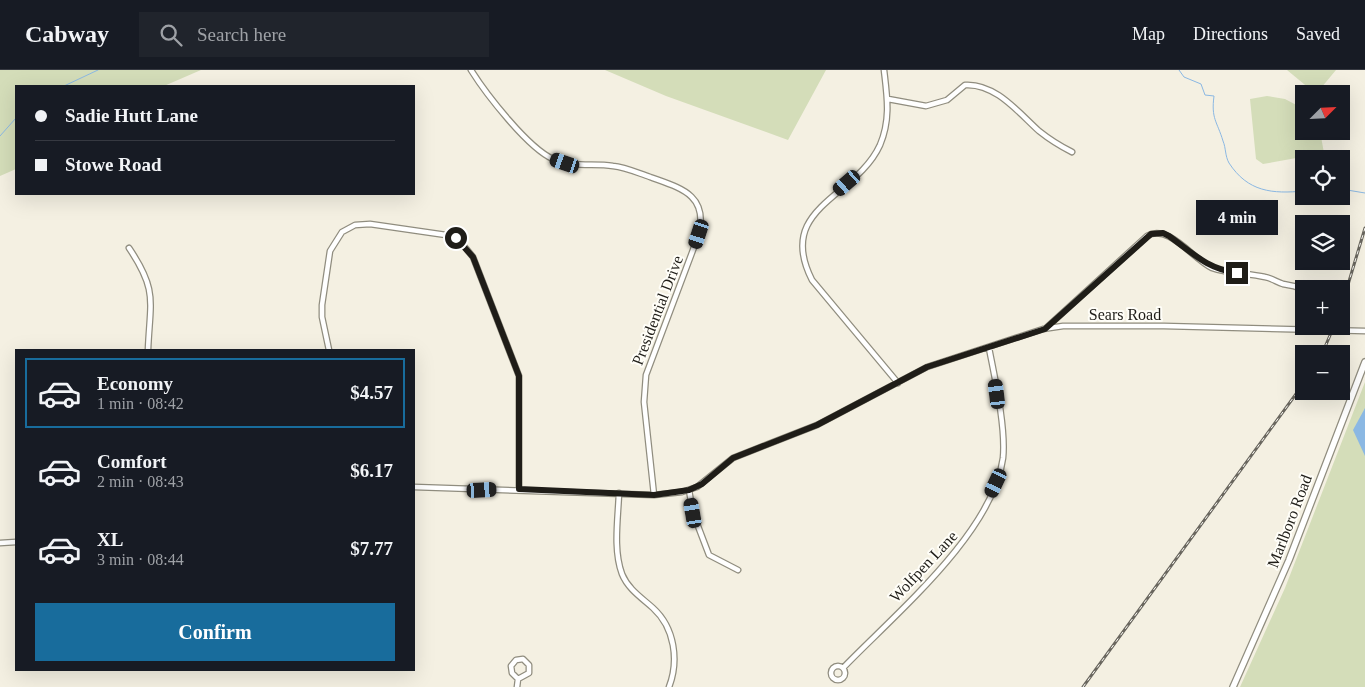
<!DOCTYPE html>
<html lang="en">
<head>
<meta charset="utf-8">
<style>
	:root { --surface:#171b24; --page:#20242c; --text:#f1f3f6; --muted:#9ea1a6; --line:#363941; --accent:#186c9c }
	body { margin:0; font-family:"Times New Roman",serif; background:var(--page); color:var(--text); height:100vh; display:flex; flex-direction:column; font-size:19px; white-space:nowrap }
	* { box-sizing:border-box; margin:0 }
	p { font-size:16px; color:var(--muted) }
	.icon { flex:none; width:28px; height:28px; fill:none; stroke:currentColor; stroke-width:2; stroke-linecap:round; stroke-linejoin:round }
	.map { position:relative; flex:1; overflow:hidden }
	.details { position:absolute; left:15px; top:279px; width:400px; height:322px; display:flex; flex-direction:column; background:var(--surface); border-radius:0px; box-shadow:0 5px 20px #0002 }
	.details>* { flex:none }
	.banner { position:absolute; left:15px; top:15px; width:400px; height:110px; border-radius:0px; box-shadow:0 5px 20px #0002; display:grid; align-content:center; height:110px; padding:0 20px; background:var(--surface) }
	.needle { width:32px; rotate:66deg }
	.buttons { position:absolute; left:1295px; top:15px; display:grid; gap:10px }
	.buttons a { display:grid; place-items:center; width:55px; height:55px; border-radius:0px; background:var(--surface); box-shadow:0 5px 20px #0002; font-size:25px }
	.end { position:absolute; width:22px; height:22px; margin:-11px; border:6px solid #1f1d18; background:#fff; box-shadow:0 0 0 2px #fff }
	.from { border-radius:50% }
	.bubble { position:absolute; height:35px; border-radius:0px; background:var(--surface); box-shadow:0 5px 20px #0002; font-size:16px; font-weight:800; line-height:35px; text-align:center }
	.car { position:absolute; width:15px; height:30px; margin:-15px -8px; border-radius:6px; box-shadow:0 0 4px 1px #0007; background:linear-gradient(#222 24%,#8ab4d8 0 40%,#222 0 76%,#8ab4d8 0 86%,#222 0) }
	.banner b { display:flex; align-items:center; gap:18px; height:48px; font-size:19px }
	.banner b+b { border-top:1px solid var(--line) }
	.banner i { width:12px; height:12px; background:var(--text) }
	ul { padding:9px 0 0; list-style:none }
	li { display:flex; align-items:center; gap:15px; height:70px; margin:0 10px 8px; padding:0 10px; border:2px solid transparent; border-radius:0px }
	li div { flex:1 }
	li b { display:block; font-size:19px }
	li em { font-style:normal; font-weight:800 }
	li.selected { border-color:var(--accent) }
	li>.icon { width:45px; height:45px; stroke-width:1.5 }
	.action { display:flex; gap:10px; margin-top:auto; padding:10px 20px }
	.action a { flex:1; height:58px; border-radius:0px; background:var(--accent); color:#fff; font-size:20px; font-weight:800; line-height:58px; text-align:center }
	header { display:flex; align-items:center; gap:30px; box-sizing:border-box; height:70px; padding:0 25px; background:var(--surface); border-bottom:1px solid var(--line) }
	header strong { font-size:24px }
	nav { display:flex; gap:28px; margin-inline-start:auto; font-size:18px }
	.search { width:350px; height:45px; background:var(--page); display:flex; align-items:center; gap:12px; box-sizing:border-box; padding:0 18px; border-radius:0px; color:var(--muted); font-size:19px }
	.map>svg:first-child { display:block }
</style>
</head>
<body>
<header>
<strong>Cabway</strong>
<div class="search"><svg class="icon" aria-label="search" viewBox="0 0 24 24"><circle cx="10" cy="10" r="6"/><path d="M15 15l6 6"/></svg>Search here</div>
<nav><a>Map</a><a>Directions</a><a>Saved</a></nav>
</header>
<div class="map">
<svg width="1365" height="617" viewBox="0 0 1365 617">
	<rect width="100%" height="100%" fill="#f4f0e2"/>
	<path fill="#d4ddb9" d="M 0,0 L 201,0 L 164,16 L 16,16 L 16,99 L 0,106 Z
		M 605,0 L 826,0 L 788,70 L 666,26 Z
		M 1287,0 L 1336,0 L 1316,24 Z
		M 1267,26 L 1285,29 L 1304,39 L 1304,61 L 1320,61 L 1324,83 L 1263,94 L 1256,89 L 1250,29 Z
		M 1365,312 L 1365,617 L 1240,617 L 1285,518 Z"/>
	<path fill="#8bb8e3" d="M 1365,338 L 1365,386 L 1353,360 Z"/>
	<g fill="none" stroke-linecap="round" stroke-linejoin="round">
		<path stroke="#8bb8e3" stroke-width="1" d="M 1179,0 L 1184,7 L 1201,14 L 1205,25 L 1214,26 C 1211,49 1217,51 1223,71 C 1226,78 1225,86 1229,93 C 1248,122 1272,124 1304,121
			M 64,16 L 98,0
			M 0,66 L 16,48
			M 1341,119 L 1365,123"/>
		<g stroke="#908d7f" stroke-width="7">
			<path id="street" d="M 471,0 C 486,24 528,78 553,89 C 573,98 593,93 613,96 C 625,97 638,103 650,107 C 680,118 708,124 699,164 L 646,305 L 644,332 L 654,425
				M 884,0 C 887,26 891,49 880,75 C 856,128 775,137 812,210 L 898,313
				M 888,29 L 926,36 L 947,30 L 965,15 C 995,13 1018,42 1039,61 C 1049,69 1060,76 1072,82
				M 129,178 C 158,221 150,231 148,280
				M 1046,258 L 1147,166 C 1168,153 1193,189 1212,198 C 1228,204 1248,203 1265,207 C 1271,208 1277,212 1283,214 C 1291,216 1297,215 1304,221
				M 329,280 L 322,247 L 322,235 L 330,181 L 342,162 L 355,155 L 370,154 L 446,165 L 459,170 L 473,187 L 519,306 L 519,419
				M 414,417 L 654,425 L 682,422 L 697,417 L 733,388 L 817,355 L 927,297 L 1043,259 L 1063,256 L 1164,256 L 1365,261
				M 689,420 L 693,443 L 709,485 L 738,500
				M 619,423 C 618,449 613,480 622,504 C 628,519 642,528 653,538 C 675,558 679,591 669,617
				M 0,473 L 16,472
				M831 603a7 7 0 1 1 14 0a7 7 0 1 1-14 0Z
				M 843,598 C 894,545 993,463 1003,388 C 1006,358 995,309 989,278
				M 517,617 L 518,609 L 512,603 L 511,596 L 516,590 L 523,589 L 529,595 L 529,603 L 518,609"/>
		</g>
		<g stroke="#908d7f" stroke-width="8">
			<path id="secondary" d="M 1233,617 L 1289,490 L 1365,292"/>
		</g>
		<use href="#street" stroke="#fff" stroke-width="4.5"/>
		<use href="#secondary" stroke="#fff" stroke-width="5.5"/>
		<g stroke="#69665e" stroke-width="3">
			<path id="rail" d="M 1341,238 L 1365,158
				M 1322,284 L 1334,256
				M 1083,617 L 1304,313"/>
		</g>
		<use href="#rail" stroke="#fffef8" stroke-width="1" stroke-dasharray="4" stroke-linecap="butt"/>
	</g>
	<g fill="none" stroke-linecap="round" stroke-linejoin="round">
		<path stroke="#1f1d18" stroke-width="6" d="M 456,168 L 473,187 L 519,306 L 519,419 L 654,425 L 689,420 L 702,414 L 733,388 L 817,355 L 927,297 L 1045,259 L 1151,164 L 1163,163 L 1169,166 C 1194,184 1206,198 1237,203"/>
	</g>
	<g text-anchor="middle" stroke-width="4" stroke-linejoin="round" paint-order="stroke">
		<g font-size="16" fill="#1f1d18" stroke="#fffef8">
			<text transform="translate(657 240) rotate(-69)" y="6">Presidential Drive</text>
			<text x="1125" y="250">Sears Road</text>
			<text transform="translate(1289 451) rotate(-69)" y="6">Marlboro Road</text>
			<text transform="translate(923 496) rotate(-47)" y="6">Wolfpen Lane</text>
		</g>
	</g>
</svg>
<div class="buttons">
<a><svg class="needle" viewBox="-14 -14 28 28"><path d="M0-13l5 13h-10z" fill="#e53935"/><path d="M0 13l5-13h-10z" fill="#9ea1a6"/></svg></a>
<a><svg class="icon" aria-label="locate" viewBox="0 0 24 24"><circle cx="12" cy="12" r="6"/><path d="M12 2v4M12 18v4M2 12h4M18 12h4"/></svg></a>
<a><svg class="icon" aria-label="layers" viewBox="0 0 24 24"><path d="M12 4l9 5-9 5-9-5zM3 14l9 5 9-5"/></svg></a>
<a>+</a>
<a>−</a>
</div>
<i class="end from" style="left:456px;top:168px"></i>
<i class="end" style="left:1237px;top:203px"></i>
<div class="bubble" style="left:1196px;top:130px;width:82px">4 min</div>
<i class="car" style="left:565px;top:93px;rotate:289deg"></i>
<i class="car" style="left:847px;top:113px;rotate:229deg"></i>
<i class="car" style="left:699px;top:164px;rotate:198deg"></i>
<i class="car" style="left:997px;top:324px;rotate:353deg"></i>
<i class="car" style="left:996px;top:413px;rotate:205deg"></i>
<i class="car" style="left:482px;top:420px;rotate:87deg"></i>
<i class="car" style="left:693px;top:443px;rotate:350deg"></i>
<div class="banner">
<b><i class="from"></i>Sadie Hutt Lane</b>
<b><i></i>Stowe Road</b>
</div>
<section class="details">
<ul>
<li class="selected"><svg class="icon" aria-label="car" viewBox="0 0 24 24"><path d="M5 17H2v-5l4-1 3-4h7l3 4 3 1v5h-3M9 17h6M6 11h13"/><circle cx="7" cy="17" r="2"/><circle cx="17" cy="17" r="2"/></svg><div><b>Economy</b><p>1 min · 08:42</p></div><em>$4.57</em></li>
<li><svg class="icon" aria-label="car" viewBox="0 0 24 24"><path d="M5 17H2v-5l4-1 3-4h7l3 4 3 1v5h-3M9 17h6M6 11h13"/><circle cx="7" cy="17" r="2"/><circle cx="17" cy="17" r="2"/></svg><div><b>Comfort</b><p>2 min · 08:43</p></div><em>$6.17</em></li>
<li><svg class="icon" aria-label="car" viewBox="0 0 24 24"><path d="M5 17H2v-5l4-1 3-4h7l3 4 3 1v5h-3M9 17h6M6 11h13"/><circle cx="7" cy="17" r="2"/><circle cx="17" cy="17" r="2"/></svg><div><b>XL</b><p>3 min · 08:44</p></div><em>$7.77</em></li>
</ul>
<div class="action"><a>Confirm</a></div>
</section>
</div>
</body>
</html>
